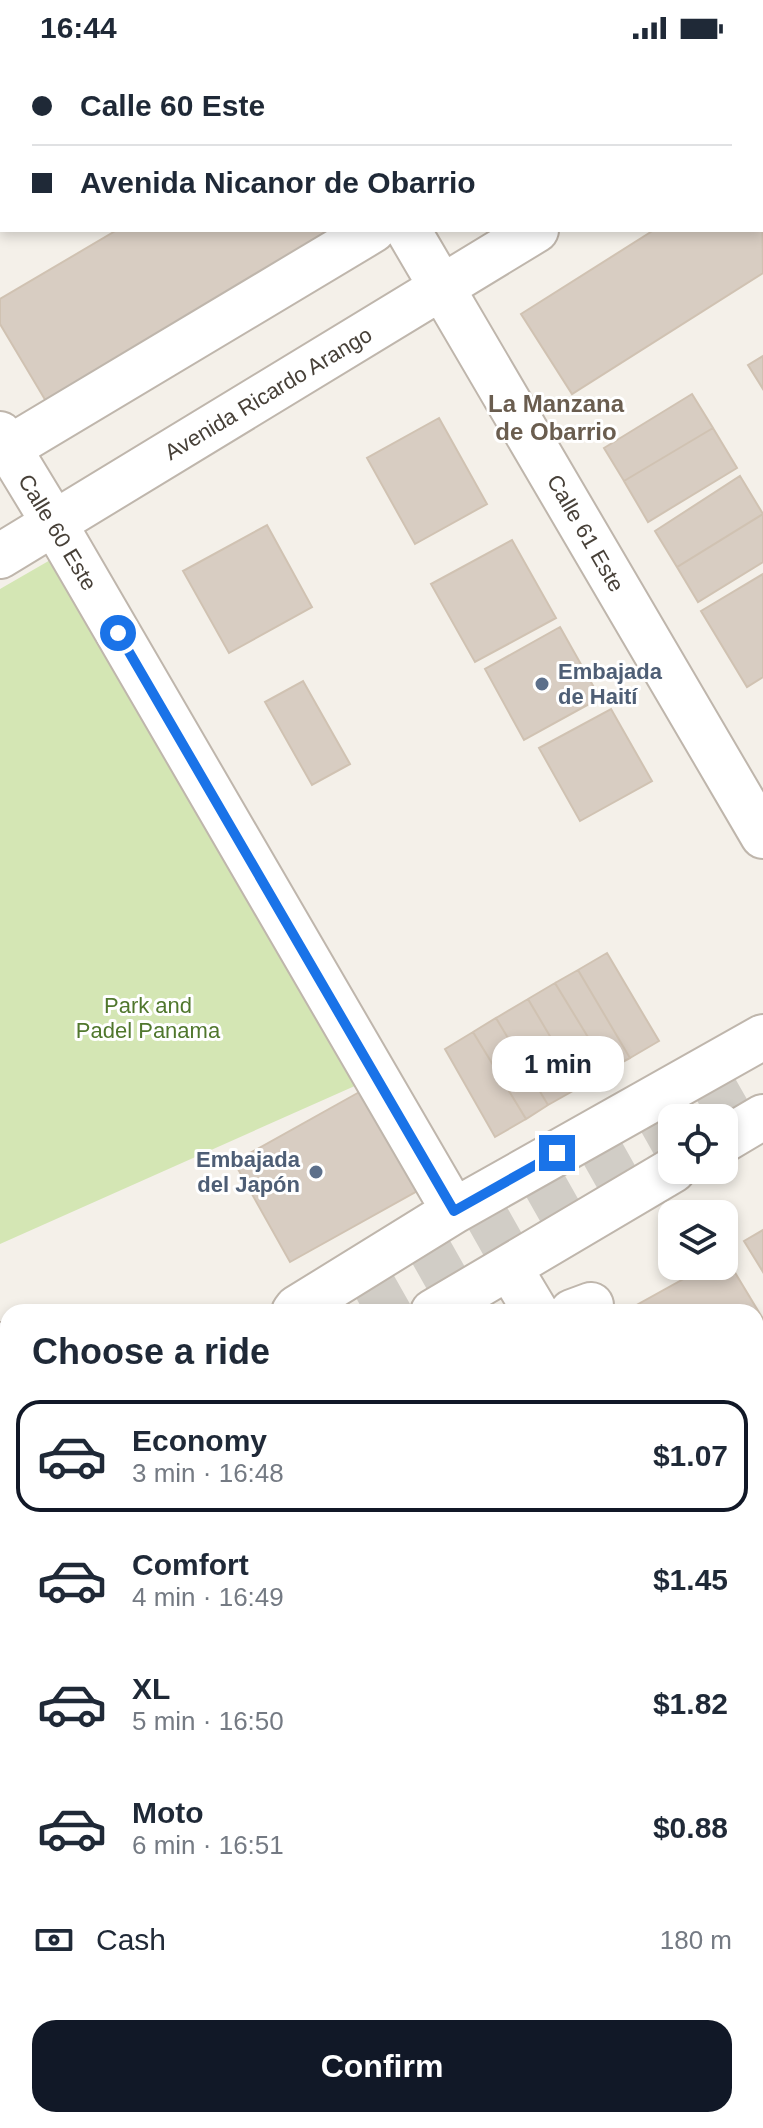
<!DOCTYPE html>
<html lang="en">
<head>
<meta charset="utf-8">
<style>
	:root { --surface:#fff; --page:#f6f6f7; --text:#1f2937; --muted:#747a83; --line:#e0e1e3; --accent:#111827 }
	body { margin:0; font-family:Helvetica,sans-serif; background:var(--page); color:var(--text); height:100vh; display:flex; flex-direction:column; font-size:30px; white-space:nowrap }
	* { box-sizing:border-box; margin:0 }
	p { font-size:26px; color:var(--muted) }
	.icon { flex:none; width:44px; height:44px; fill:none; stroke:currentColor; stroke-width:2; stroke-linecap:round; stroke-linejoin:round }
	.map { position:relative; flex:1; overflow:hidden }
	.details { position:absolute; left:0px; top:1248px; width:764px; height:824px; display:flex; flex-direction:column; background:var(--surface); border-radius:24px 24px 0 0; box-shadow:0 4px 12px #0003 }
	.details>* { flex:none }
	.hud { position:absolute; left:0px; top:0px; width:764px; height:176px; box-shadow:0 4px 12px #0003; display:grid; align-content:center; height:176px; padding:0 32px; background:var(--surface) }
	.fabs { position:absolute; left:658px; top:1048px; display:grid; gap:16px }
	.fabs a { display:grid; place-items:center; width:80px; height:80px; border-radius:16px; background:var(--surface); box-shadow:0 4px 12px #0003; font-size:40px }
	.end { position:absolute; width:36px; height:36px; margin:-18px; border:10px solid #1a73e8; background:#fff; box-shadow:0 0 0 4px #fff }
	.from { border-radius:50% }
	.bubble { position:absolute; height:56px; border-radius:24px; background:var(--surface); box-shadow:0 4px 12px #0003; font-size:26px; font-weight:700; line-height:56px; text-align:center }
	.hud b { display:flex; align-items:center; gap:28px; height:76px; font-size:30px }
	.hud b+b { border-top:2px solid var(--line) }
	.hud i { width:20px; height:20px; background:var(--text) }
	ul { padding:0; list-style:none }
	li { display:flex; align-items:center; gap:24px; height:112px; margin:0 16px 12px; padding:0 16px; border:4px solid transparent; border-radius:24px }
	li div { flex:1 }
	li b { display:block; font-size:30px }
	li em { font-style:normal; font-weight:700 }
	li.selected { border-color:var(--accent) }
	li>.icon { width:72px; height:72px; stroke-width:1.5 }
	h2 { padding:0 32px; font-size:36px; line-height:96px }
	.pay { display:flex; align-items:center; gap:20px; height:88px; padding:0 32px; font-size:30px }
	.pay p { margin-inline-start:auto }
	.action { display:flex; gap:16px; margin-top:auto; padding:16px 32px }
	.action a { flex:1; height:92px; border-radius:24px; background:var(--accent); color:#fff; font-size:32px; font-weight:700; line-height:92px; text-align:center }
	.status { display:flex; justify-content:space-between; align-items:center; height:56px; padding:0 40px; background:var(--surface); direction:ltr }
	.status svg { height:22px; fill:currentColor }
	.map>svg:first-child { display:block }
</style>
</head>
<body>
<div class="status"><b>16:44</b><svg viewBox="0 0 49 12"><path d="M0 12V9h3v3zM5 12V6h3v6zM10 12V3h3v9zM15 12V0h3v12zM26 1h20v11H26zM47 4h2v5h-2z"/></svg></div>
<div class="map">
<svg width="763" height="2072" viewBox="0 0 763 2072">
	<rect width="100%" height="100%" fill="#f4f0e9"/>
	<path fill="#d4e6b4" d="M 52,503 L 357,1029 L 0,1188 L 0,533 Z
		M 763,1910 L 763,2039 L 756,2035 L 756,1920 Z"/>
	<path fill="#e5e3e0" d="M 8,1523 L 8,1678 L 0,1664 L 0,1528 Z"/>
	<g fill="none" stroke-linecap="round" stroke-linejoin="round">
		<path stroke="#a8d8ee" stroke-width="54" d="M 756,1544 L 763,1540
			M 151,2072 L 154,2064"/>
	</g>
	<path fill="#d8cdc2" stroke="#d0c2b2" stroke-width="2" d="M 37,0 L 168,0 L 169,2 L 38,2 Z
		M 467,0 L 556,0 L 558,2 L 464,2 Z
		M 595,0 L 673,0 L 670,2 L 596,2 Z
		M 0,71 L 2,75 L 2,171 L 0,172 Z
		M 762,139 L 763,217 L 572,338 L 521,258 L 654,174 L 762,174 Z
		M 117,174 L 330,174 L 336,184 L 50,352 L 0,268 L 0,243 Z
		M 763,300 L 763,333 L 748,309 Z
		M 692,338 L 713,372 L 624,425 L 604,392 Z
		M 439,362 L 487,448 L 415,488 L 367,402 Z
		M 713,372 L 737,412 L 648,466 L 624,425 Z
		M 740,420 L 763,458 L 677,511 L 655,475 Z
		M 763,458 L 763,506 L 698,546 L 677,511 Z
		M 267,469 L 312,551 L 229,597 L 183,515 Z
		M 512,484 L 556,562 L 475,606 L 431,528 Z
		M 763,518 L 763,621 L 747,631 L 701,555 Z
		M 560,571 L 600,642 L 524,684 L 485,613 Z
		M 303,625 L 350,708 L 312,729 L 265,646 Z
		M 611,653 L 652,725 L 580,765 L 539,692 Z
		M 607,897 L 659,985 L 630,1002 L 578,914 Z
		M 578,914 L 630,1002 L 608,1014 L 555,927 Z
		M 555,927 L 608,1014 L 580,1031 L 528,943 Z
		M 528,943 L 580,1031 L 548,1049 L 496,962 Z
		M 496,962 L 548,1049 L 526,1063 L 473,976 Z
		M 473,976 L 526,1063 L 495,1081 L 445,993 Z
		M 363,1034 L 419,1134 L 290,1206 L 234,1106 Z
		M 763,1174 L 763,1216 L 744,1185 Z
		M 724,1200 L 725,1200 L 763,1263 L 763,1497 L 756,1485 L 756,1256 L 624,1256 L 707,1210 L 724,1210 Z
		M 0,1358 L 8,1371 L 8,1374 L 0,1379 Z
		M 8,1790 L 8,2014 L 0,2000 L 0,1795 Z"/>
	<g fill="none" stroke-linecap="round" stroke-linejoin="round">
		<path stroke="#d1cdc6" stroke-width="44" stroke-dasharray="44 22" stroke-linecap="butt" d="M 707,1062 L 763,1030
			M 364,1256 L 672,1082"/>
		<g stroke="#bfb6ac" stroke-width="48">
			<path id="minor" d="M 304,0 L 305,2
				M 762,38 L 763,38
				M 408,174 L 763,780
				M 0,378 L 54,467 L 454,1155
				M 9,392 L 373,174
				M 0,500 L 536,174
				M 724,1084 L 763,1061
				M 509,1211 L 536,1256
				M 294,1256 L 297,1252 L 454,1155 L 763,981
				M 433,1256 L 673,1114
				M 572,1256 L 591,1249
				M 0,1289 L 8,1302
				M 756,1741 L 763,1753
				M 467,2064 L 473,2072"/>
		</g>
		<g stroke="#dfb26c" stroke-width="48">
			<path id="major" d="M 0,1468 L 8,1463"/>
		</g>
		<path stroke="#c0b19e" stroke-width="5" stroke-dasharray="4 4" stroke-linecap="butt" d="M 756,1944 L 763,1934
			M 756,1947 L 763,1951"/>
		<use href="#minor" stroke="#fff" stroke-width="44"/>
		<use href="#major" stroke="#fad79c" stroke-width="44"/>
	</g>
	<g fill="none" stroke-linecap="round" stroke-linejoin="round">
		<path stroke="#1a73e8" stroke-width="10" d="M 118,577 L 454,1155 L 557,1097"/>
	</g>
	<g fill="#5c6f8a" stroke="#fff" stroke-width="3">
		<circle cx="542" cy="628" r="8"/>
		<circle cx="316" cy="1116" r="8"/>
	</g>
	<g text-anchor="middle" stroke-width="6" stroke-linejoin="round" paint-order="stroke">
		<g font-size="22" fill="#474038" stroke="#fff">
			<text transform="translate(268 337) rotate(-31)" y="8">Avenida Ricardo Arango</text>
			<text transform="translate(58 476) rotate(59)" y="8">Calle 60 Este</text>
			<text transform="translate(586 477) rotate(60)" y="8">Calle 61 Este</text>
		</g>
		<g font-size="22" font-weight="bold" fill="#4e5e75" stroke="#fff" text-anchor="start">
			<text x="558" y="623">Embajada<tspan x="558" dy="25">de Haití</tspan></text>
			<text x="300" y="1111" text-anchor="end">Embajada<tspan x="300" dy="25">del Japón</tspan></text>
		</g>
		<g font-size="22" fill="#50772d" stroke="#fff">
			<text x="148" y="957">Park and<tspan x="148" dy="25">Padel Panama</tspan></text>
		</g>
		<g font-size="24" font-weight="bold" fill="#6a5d4f" stroke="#fff">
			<text x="556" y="356">La Manzana<tspan x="556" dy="28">de Obarrio</tspan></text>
		</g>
	</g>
</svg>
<div class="fabs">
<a><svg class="icon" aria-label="locate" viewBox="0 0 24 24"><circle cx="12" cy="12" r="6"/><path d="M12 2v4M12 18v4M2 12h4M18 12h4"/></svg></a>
<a><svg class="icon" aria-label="layers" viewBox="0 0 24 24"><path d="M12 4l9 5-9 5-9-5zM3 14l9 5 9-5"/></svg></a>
</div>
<i class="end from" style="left:118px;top:577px"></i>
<i class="end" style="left:557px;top:1097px"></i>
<div class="bubble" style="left:492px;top:980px;width:132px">1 min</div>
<div class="hud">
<b><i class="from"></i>Calle 60 Este</b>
<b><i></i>Avenida Nicanor de Obarrio</b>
</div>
<section class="details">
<h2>Choose a ride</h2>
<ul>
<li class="selected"><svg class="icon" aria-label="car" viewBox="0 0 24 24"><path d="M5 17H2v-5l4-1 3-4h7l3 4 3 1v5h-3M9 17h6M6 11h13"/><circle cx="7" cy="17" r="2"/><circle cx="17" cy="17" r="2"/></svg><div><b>Economy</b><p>3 min · 16:48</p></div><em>$1.07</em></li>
<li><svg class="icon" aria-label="car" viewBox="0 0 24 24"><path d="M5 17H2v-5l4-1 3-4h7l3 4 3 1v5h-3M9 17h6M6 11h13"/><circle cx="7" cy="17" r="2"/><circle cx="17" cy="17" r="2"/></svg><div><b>Comfort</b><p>4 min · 16:49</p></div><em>$1.45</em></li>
<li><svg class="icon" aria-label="car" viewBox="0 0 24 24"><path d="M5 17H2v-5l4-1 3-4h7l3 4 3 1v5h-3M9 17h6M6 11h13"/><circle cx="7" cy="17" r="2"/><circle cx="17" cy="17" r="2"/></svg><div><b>XL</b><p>5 min · 16:50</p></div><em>$1.82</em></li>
<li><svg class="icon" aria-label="car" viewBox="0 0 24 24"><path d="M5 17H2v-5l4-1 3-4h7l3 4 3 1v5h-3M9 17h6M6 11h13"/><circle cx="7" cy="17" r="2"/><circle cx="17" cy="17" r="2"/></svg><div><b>Moto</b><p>6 min · 16:51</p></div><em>$0.88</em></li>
</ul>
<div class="pay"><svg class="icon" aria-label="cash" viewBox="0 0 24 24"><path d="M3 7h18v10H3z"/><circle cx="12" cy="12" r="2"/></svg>Cash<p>180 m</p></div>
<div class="action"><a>Confirm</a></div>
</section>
</div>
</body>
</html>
